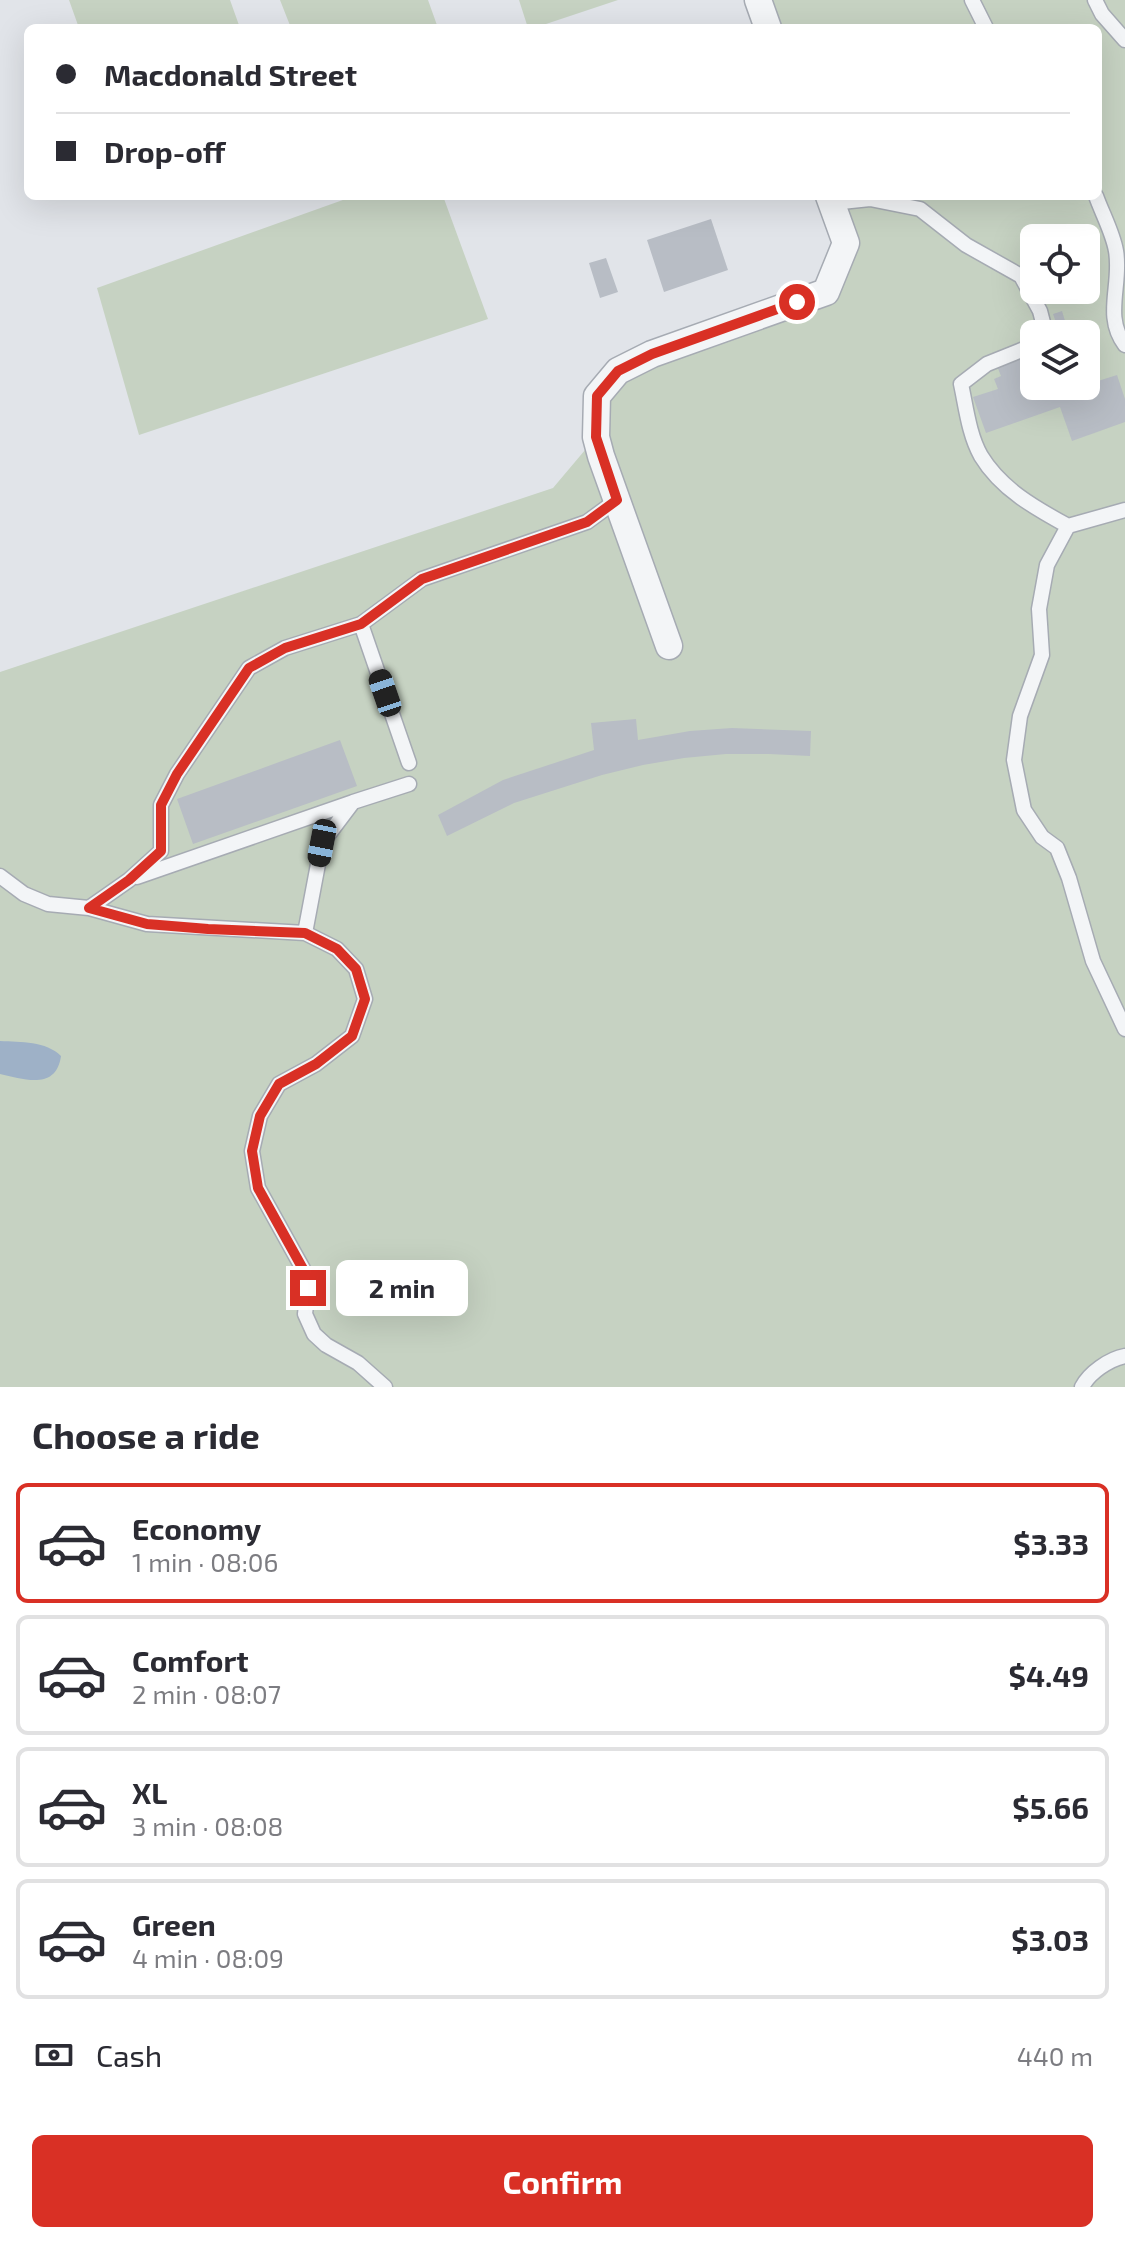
<!DOCTYPE html>
<html lang="en">
<head>
<meta charset="utf-8">
<style>
	:root { --surface:#fff; --page:#f7f7f7; --text:#2b2b33; --muted:#7c7c81; --line:#e1e1e2; --accent:#d93025 }
	body { margin:0; font-family:"Exo 2",sans-serif; background:var(--page); color:var(--text); height:100vh; display:flex; flex-direction:column; font-size:30px; white-space:nowrap }
	* { box-sizing:border-box; margin:0 }
	p { font-size:26px; color:var(--muted) }
	.icon { flex:none; width:44px; height:44px; fill:none; stroke:currentColor; stroke-width:2; stroke-linecap:round; stroke-linejoin:round }
	.map { position:relative; height:1387px; overflow:hidden }
	.drawer { display:flex; flex-direction:column; background:var(--surface); flex:1 }
	.drawer>* { flex:none }
	.banner { position:absolute; left:24px; top:24px; width:1078px; height:176px; border-radius:12px; box-shadow:0 8px 32px #0002; display:grid; align-content:center; height:176px; padding:0 32px; background:var(--surface) }
	.buttons { position:absolute; left:1020px; top:224px; display:grid; gap:16px }
	.buttons a { display:grid; place-items:center; width:80px; height:80px; border-radius:12px; background:var(--surface); box-shadow:0 8px 32px #0002; font-size:40px }
	.end { position:absolute; width:36px; height:36px; margin:-18px; border:10px solid #d93025; background:#fff; box-shadow:0 0 0 4px #fff }
	.from { border-radius:50% }
	.bubble { position:absolute; height:56px; border-radius:12px; background:var(--surface); box-shadow:0 8px 32px #0002; font-size:26px; font-weight:700; line-height:56px; text-align:center }
	.car { position:absolute; width:24px; height:48px; margin:-24px -12px; border-radius:10px; box-shadow:0 0 6px 2px #0007; background:linear-gradient(#222 24%,#8ab4d8 0 40%,#222 0 76%,#8ab4d8 0 86%,#222 0) }
	.banner b { display:flex; align-items:center; gap:28px; height:76px; font-size:30px }
	.banner b+b { border-top:2px solid var(--line) }
	.banner i { width:20px; height:20px; background:var(--text) }
	ul { padding:0; list-style:none }
	li { display:flex; align-items:center; gap:24px; height:120px; margin:0 16px 12px; padding:0 16px; border:4px solid var(--line); border-radius:12px }
	li div { flex:1 }
	li b { display:block; font-size:30px }
	li em { font-style:normal; font-weight:700 }
	li.current { border-color:var(--accent) }
	li>.icon { width:72px; height:72px; stroke-width:1.5 }
	h2 { padding:0 32px; font-size:36px; line-height:96px }
	.pay { display:flex; align-items:center; gap:20px; height:88px; padding:0 32px; font-size:30px }
	.pay p { margin-inline-start:auto }
	.primary-button { display:flex; gap:16px; margin-top:auto; padding:16px 32px }
	.primary-button a { flex:1; height:92px; border-radius:12px; background:var(--accent); color:#fff; font-size:32px; font-weight:700; line-height:92px; text-align:center }
	.map>svg:first-child { display:block }
</style>
</head>
<body>
<div class="map">
<svg width="1125" height="1387" viewBox="0 0 1125 1387">
	<rect width="100%" height="100%" fill="#e1e4e9"/>
	<path fill="#c6d2c2" fill-rule="evenodd" d="M 69,0 L 230,0 L 240,28 L 79,28 Z
		M 280,0 L 428,0 L 438,28 L 291,28 Z
		M 519,0 L 618,0 L 534,28 L 528,28 Z
		M 772,0 L 1125,0 L 1125,1387 L 0,1387 L 0,672 L 553,488 L 596,437 L 618,371 L 826,292 L 846,243 L 829,196 L 1098,196 L 1098,28 L 780,28 ZM 1034,238 L 1086,238 L 1086,290 L 1034,290 ZM 1034,334 L 1086,334 L 1086,386 L 1034,386 Z
		M 354,196 L 443,196 L 488,319 L 139,435 L 97,288 Z"/>
	<path fill="#9eb1c7" d="M 0,1041 C 21,1042 46,1041 61,1056 C 56,1091 24,1079 0,1074 Z"/>
	<path fill="#b8bdc5" d="M 711,219 L 728,270 L 664,292 L 647,240 Z
		M 606,258 L 618,292 L 600,298 L 589,263 Z
		M 1062,311 L 1069,334 L 1060,334 L 1053,314 Z
		M 1034,353 L 1034,386 L 1086,386 L 1086,363 L 1089,371 L 1094,370 L 1098,381 L 1117,375 L 1125,399 L 1125,422 L 1072,441 L 1060,407 L 986,433 L 973,397 L 998,389 L 994,379 L 1001,376 L 997,366 Z
		M 636,719 L 638,740 L 690,731 L 732,728 L 811,731 L 810,756 L 769,754 L 726,754 L 684,758 L 643,765 L 602,775 L 514,803 L 447,836 L 438,815 L 503,780 L 594,750 L 591,723 Z
		M 340,740 L 357,786 L 193,844 L 177,799 Z"/>
	<g fill="none" stroke-linecap="round" stroke-linejoin="round">
		<g stroke="#a6abb3" stroke-width="17">
			<path id="lane" d="M 972,0 L 986,28
				M 1095,0 L 1102,14 L 1125,40
				M 1096,196 C 1102,213 1113,233 1116,251 C 1122,284 1103,316 1125,345
				M 832,203 L 870,199 L 920,209 L 966,245 L 1021,276 L 1040,311 L 1046,334
				M 1034,345 L 987,364 L 961,384 C 966,407 969,435 981,456 C 1001,489 1035,508 1068,526 L 1125,510
				M 1068,526 L 1047,565 L 1039,609 L 1042,655 L 1020,716 L 1014,760 L 1024,810 L 1042,837 L 1057,848 L 1069,878 L 1093,961 L 1125,1029
				M 361,624 L 409,763
				M 0,876 L 24,894 L 48,904 L 89,908 L 147,924 L 305,933 L 337,949 L 356,969 L 365,999 L 352,1036 L 316,1064 L 279,1084 L 260,1116 L 252,1151 L 258,1188 L 303,1269 L 308,1288 L 305,1314 L 314,1334 L 326,1345 L 358,1363 L 385,1387
				M 137,877 L 353,802
				M 89,908 L 129,880 L 161,851 L 161,805 L 177,774 L 249,668 L 285,648 L 361,624 L 422,579 L 587,522 L 617,500
				M 305,933 L 322,843 L 353,802 L 409,784
				M 1082,1387 C 1089,1373 1109,1359 1125,1356"/>
		</g>
		<g stroke="#a6abb3" stroke-width="29">
			<path id="street" d="M 758,0 L 768,28
				M 669,646 L 601,456 L 596,437 L 597,396 L 618,371 L 652,354 L 826,292 L 846,243 L 829,196"/>
		</g>
		<use href="#lane" stroke="#f3f5f7" stroke-width="14"/>
		<use href="#street" stroke="#f3f5f7" stroke-width="26"/>
	</g>
	<g fill="none" stroke-linecap="round" stroke-linejoin="round">
		<path stroke="#d93025" stroke-width="10" d="M 308,1288 L 303,1269 L 258,1188 L 252,1151 L 260,1116 L 279,1084 L 316,1064 L 352,1036 L 365,999 L 356,969 L 337,949 L 305,933 L 208,929 L 147,924 L 89,908 L 129,880 L 161,851 L 161,805 L 177,774 L 249,668 L 285,648 L 361,624 L 422,579 L 587,522 L 617,500 L 596,437 L 597,396 L 618,371 L 652,354 L 797,302"/>
	</g>
</svg>
<div class="buttons">
<a><svg class="icon" aria-label="locate" viewBox="0 0 24 24"><circle cx="12" cy="12" r="6"/><path d="M12 2v4M12 18v4M2 12h4M18 12h4"/></svg></a>
<a><svg class="icon" aria-label="layers" viewBox="0 0 24 24"><path d="M12 4l9 5-9 5-9-5zM3 14l9 5 9-5"/></svg></a>
</div>
<i class="end from" style="left:797px;top:302px"></i>
<i class="end" style="left:308px;top:1288px"></i>
<div class="bubble" style="left:336px;top:1260px;width:132px">2 min</div>
<i class="car" style="left:385px;top:693px;rotate:341deg"></i>
<i class="car" style="left:322px;top:843px;rotate:191deg"></i>
<div class="banner">
<b><i class="from"></i>Macdonald Street</b>
<b><i></i>Drop-off</b>
</div>
</div>
<section class="drawer">
<h2>Choose a ride</h2>
<ul>
<li class="current"><svg class="icon" aria-label="car" viewBox="0 0 24 24"><path d="M5 17H2v-5l4-1 3-4h7l3 4 3 1v5h-3M9 17h6M6 11h13"/><circle cx="7" cy="17" r="2"/><circle cx="17" cy="17" r="2"/></svg><div><b>Economy</b><p>1 min · 08:06</p></div><em>$3.33</em></li>
<li><svg class="icon" aria-label="car" viewBox="0 0 24 24"><path d="M5 17H2v-5l4-1 3-4h7l3 4 3 1v5h-3M9 17h6M6 11h13"/><circle cx="7" cy="17" r="2"/><circle cx="17" cy="17" r="2"/></svg><div><b>Comfort</b><p>2 min · 08:07</p></div><em>$4.49</em></li>
<li><svg class="icon" aria-label="car" viewBox="0 0 24 24"><path d="M5 17H2v-5l4-1 3-4h7l3 4 3 1v5h-3M9 17h6M6 11h13"/><circle cx="7" cy="17" r="2"/><circle cx="17" cy="17" r="2"/></svg><div><b>XL</b><p>3 min · 08:08</p></div><em>$5.66</em></li>
<li><svg class="icon" aria-label="car" viewBox="0 0 24 24"><path d="M5 17H2v-5l4-1 3-4h7l3 4 3 1v5h-3M9 17h6M6 11h13"/><circle cx="7" cy="17" r="2"/><circle cx="17" cy="17" r="2"/></svg><div><b>Green</b><p>4 min · 08:09</p></div><em>$3.03</em></li>
</ul>
<div class="pay"><svg class="icon" aria-label="cash" viewBox="0 0 24 24"><path d="M3 7h18v10H3z"/><circle cx="12" cy="12" r="2"/></svg>Cash<p>440 m</p></div>
<div class="primary-button"><a>Confirm</a></div>
</section>
</body>
</html>
